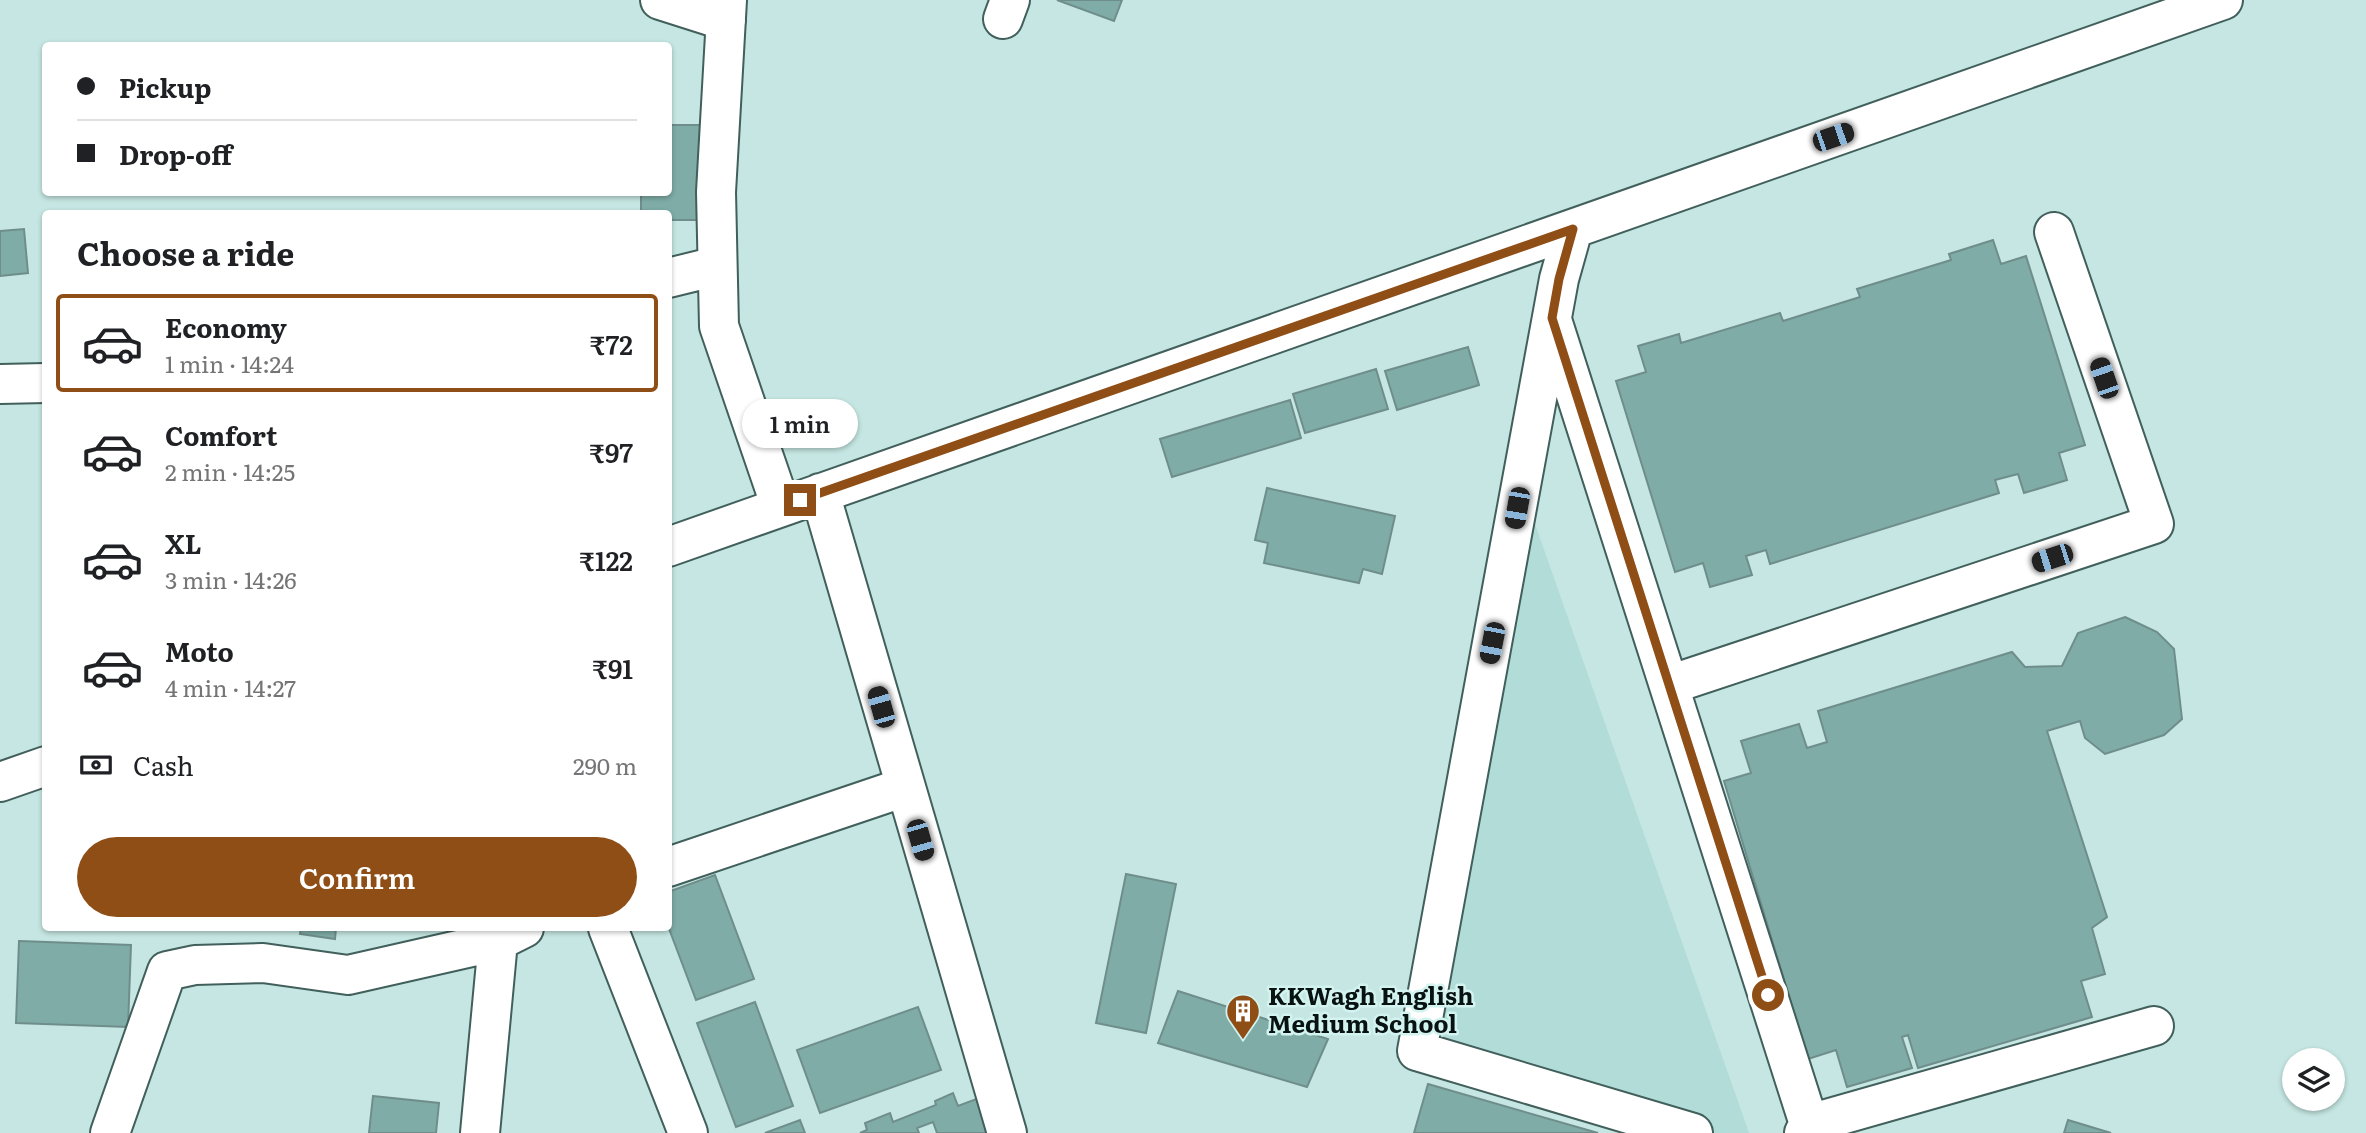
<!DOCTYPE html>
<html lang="en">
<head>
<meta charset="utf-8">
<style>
	:root { --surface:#fff; --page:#f2f2f2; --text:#202124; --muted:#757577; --line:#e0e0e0; --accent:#8e4e16 }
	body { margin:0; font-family:Literata,serif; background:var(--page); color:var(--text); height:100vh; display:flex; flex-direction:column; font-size:26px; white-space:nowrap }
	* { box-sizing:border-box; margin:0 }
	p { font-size:23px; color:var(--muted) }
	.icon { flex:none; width:38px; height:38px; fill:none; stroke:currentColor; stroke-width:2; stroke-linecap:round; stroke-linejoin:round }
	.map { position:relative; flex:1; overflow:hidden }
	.side { position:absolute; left:42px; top:210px; width:630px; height:721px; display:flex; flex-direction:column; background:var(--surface); border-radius:7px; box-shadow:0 2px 5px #0004 }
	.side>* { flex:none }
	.hud { position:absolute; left:42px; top:42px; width:630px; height:154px; border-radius:7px; box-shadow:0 2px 5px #0004; display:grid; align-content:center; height:154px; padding:0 35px; background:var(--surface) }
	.controls { position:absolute; left:2282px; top:1048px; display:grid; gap:14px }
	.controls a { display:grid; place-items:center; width:63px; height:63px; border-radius:50%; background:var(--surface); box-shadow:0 2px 5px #0004; font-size:35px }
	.end { position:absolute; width:32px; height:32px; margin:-16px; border:9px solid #8e4e16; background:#fff; box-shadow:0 0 0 4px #fff }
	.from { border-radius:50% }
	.bubble { position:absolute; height:49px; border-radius:24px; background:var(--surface); box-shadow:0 2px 5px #0004; font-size:23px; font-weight:600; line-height:49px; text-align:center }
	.car { position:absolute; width:21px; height:42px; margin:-21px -10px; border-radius:9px; box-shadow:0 0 5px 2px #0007; background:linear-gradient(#222 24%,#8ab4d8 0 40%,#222 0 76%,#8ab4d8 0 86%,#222 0) }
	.hud b { display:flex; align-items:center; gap:24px; height:66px; font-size:26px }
	.hud b+b { border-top:2px solid var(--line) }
	.hud i { width:18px; height:18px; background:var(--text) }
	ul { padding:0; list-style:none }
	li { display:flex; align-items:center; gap:21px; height:98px; margin:0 14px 10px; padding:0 21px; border:4px solid transparent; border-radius:7px }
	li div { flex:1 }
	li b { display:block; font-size:26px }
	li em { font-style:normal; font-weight:600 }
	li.selected { border-color:var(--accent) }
	li>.icon { width:63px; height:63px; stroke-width:1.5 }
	h2 { padding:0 35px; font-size:32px; line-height:84px }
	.pay { display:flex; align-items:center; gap:18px; height:77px; padding:0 35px; font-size:26px }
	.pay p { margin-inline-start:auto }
	.button { display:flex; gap:14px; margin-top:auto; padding:14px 35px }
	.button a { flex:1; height:80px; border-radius:42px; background:var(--accent); color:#fff; font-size:28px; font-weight:600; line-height:80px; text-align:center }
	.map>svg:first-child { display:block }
</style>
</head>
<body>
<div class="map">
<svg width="2366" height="1133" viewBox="0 0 2366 1133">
	<rect width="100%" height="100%" fill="#c5e6e2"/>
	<path fill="#b1dcd7" d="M 1529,507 L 1749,1133 L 1679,1133 L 1417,1051 Z"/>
	<path fill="#7faca7" stroke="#6f8e8b" stroke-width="2" d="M 1057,0 L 1122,0 L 1114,21 Z
		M 668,125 L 704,125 L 703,220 L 668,220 L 668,214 L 641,214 L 641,192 L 668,192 Z
		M 24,229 L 28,273 L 0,276 L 0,231 Z
		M 1993,240 L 2001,264 L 2026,256 L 2085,445 L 2059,453 L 2067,480 L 2024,493 L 2018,474 L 1995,480 L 1999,493 L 1770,564 L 1766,550 L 1746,556 L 1752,575 L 1710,587 L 1703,563 L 1675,572 L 1616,381 L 1646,372 L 1638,346 L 1679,334 L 1681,343 L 1780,313 L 1783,321 L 1860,297 L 1857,289 L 1951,260 L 1949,254 Z
		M 1468,347 L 1479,385 L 1397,410 L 1385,371 Z
		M 1376,369 L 1388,409 L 1305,433 L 1293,394 Z
		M 1290,400 L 1301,438 L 1172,477 L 1160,439 Z
		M 1267,488 L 1395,516 L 1382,574 L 1363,569 L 1359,583 L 1264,563 L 1268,543 L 1255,540 Z
		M 2125,617 L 2157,632 L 2174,649 L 2182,719 L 2164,735 L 2105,754 L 2085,738 L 2080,721 L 2047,731 L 2107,917 L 2092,928 L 2105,974 L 2081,981 L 2092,1017 L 1918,1068 L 1908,1035 L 1902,1037 L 1912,1068 L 1847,1087 L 1836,1050 L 1808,1059 L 1724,781 L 1751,773 L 1741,741 L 1799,724 L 1807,748 L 1827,742 L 1818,711 L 2012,652 L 2025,667 L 2062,666 L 2078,633 Z
		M 1126,874 L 1176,884 L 1146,1033 L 1096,1023 Z
		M 715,875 L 754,979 L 696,1000 L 668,926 L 668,892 Z
		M 301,928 L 336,928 L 335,939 L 300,934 Z
		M 19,941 L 131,945 L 128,1027 L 16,1023 Z
		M 1178,991 L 1328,1039 L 1307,1087 L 1158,1043 Z
		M 755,1002 L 793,1106 L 736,1127 L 697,1023 Z
		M 918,1007 L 941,1070 L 820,1113 L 797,1050 Z
		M 1428,1084 L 1598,1133 L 1414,1133 Z
		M 953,1093 L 958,1106 L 979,1098 L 992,1133 L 937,1133 L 933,1122 L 917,1128 L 919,1133 L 860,1133 L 867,1130 L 865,1123 L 890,1113 L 893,1122 L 936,1105 L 935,1101 Z
		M 373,1096 L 439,1103 L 436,1133 L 369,1133 Z
		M 800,1120 L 805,1133 L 765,1133 Z
		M 2068,1120 L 2111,1133 L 2064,1133 Z"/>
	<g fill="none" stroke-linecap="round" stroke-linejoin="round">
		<g stroke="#415f5b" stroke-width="42">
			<path id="minor" d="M 660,0 L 726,21
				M 727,0 L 716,192 L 719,326 L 781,507
				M 1003,19 L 1010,0
				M 1573,229 L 1559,279 L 1417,1051 L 1693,1133
				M 668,278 L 717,266
				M 1553,323 L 1809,1124
				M 0,384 L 46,383
				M 820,493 L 1007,1133
				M 668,547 L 2223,0
				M 1669,685 L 2154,524 L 2054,232
				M 0,782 L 46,766
				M 668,867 L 905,787
				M 608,928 L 688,1133
				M 110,1133 L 167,971 L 195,965 L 263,963 L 348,975 L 498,941 L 524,928
				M 480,1133 L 498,941
				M 1804,1133 L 1809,1124 L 2154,1026"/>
		</g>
		<use href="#minor" stroke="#fff" stroke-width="38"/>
	</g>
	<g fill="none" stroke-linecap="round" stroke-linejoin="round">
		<path stroke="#8e4e16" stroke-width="9" d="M 800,500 L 1573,229 L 1559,279 L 1552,318 L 1768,995"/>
	</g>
	<defs>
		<g id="building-pin" transform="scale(1.75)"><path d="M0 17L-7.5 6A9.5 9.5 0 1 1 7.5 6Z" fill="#8e4e16" stroke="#d2f3ef"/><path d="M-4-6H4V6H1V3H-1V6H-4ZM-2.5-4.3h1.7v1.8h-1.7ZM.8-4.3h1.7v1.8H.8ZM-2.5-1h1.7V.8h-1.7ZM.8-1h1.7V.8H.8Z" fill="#fff"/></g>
	</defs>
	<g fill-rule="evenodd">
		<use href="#building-pin" x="1243" y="1011"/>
	</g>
	<g text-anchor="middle" stroke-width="5" stroke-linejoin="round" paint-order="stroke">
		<g font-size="24" font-weight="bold" fill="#071211" stroke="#d2f3ef" text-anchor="start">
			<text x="1268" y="1005">KKWagh English<tspan x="1268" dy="28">Medium School</tspan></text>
		</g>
	</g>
</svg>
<div class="controls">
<a><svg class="icon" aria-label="layers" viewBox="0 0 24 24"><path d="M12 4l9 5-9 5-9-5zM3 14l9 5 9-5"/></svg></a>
</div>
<i class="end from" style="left:1768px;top:995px"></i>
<i class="end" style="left:800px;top:500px"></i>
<div class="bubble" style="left:742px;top:399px;width:116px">1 min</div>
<i class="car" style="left:1833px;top:137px;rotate:71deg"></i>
<i class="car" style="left:2104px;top:378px;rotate:341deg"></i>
<i class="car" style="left:1517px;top:508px;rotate:190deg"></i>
<i class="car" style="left:2052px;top:558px;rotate:252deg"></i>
<i class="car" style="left:1492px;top:643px;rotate:191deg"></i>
<i class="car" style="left:881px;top:707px;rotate:344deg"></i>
<i class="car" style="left:920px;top:840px;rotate:164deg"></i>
<div class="hud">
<b><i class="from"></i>Pickup</b>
<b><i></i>Drop-off</b>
</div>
<section class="side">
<h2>Choose a ride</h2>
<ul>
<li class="selected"><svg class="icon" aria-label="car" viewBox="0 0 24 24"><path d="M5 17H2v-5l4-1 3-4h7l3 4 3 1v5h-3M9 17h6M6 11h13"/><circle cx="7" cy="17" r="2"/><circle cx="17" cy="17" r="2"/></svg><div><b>Economy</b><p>1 min · 14:24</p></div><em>₹72</em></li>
<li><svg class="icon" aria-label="car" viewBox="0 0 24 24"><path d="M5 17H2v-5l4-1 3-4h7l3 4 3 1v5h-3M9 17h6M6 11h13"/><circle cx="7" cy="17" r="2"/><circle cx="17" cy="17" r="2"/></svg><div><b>Comfort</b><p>2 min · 14:25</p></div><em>₹97</em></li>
<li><svg class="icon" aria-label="car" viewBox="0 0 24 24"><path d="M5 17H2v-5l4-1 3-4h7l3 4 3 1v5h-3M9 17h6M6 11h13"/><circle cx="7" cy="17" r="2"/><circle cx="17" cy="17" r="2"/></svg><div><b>XL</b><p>3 min · 14:26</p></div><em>₹122</em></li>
<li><svg class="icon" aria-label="car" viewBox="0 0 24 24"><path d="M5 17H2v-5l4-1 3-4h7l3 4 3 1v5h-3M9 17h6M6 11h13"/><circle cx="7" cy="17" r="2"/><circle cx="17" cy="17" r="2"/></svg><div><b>Moto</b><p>4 min · 14:27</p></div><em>₹91</em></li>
</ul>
<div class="pay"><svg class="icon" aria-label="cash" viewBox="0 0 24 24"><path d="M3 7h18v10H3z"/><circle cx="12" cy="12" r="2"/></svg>Cash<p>290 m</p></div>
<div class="button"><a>Confirm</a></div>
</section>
</div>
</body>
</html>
